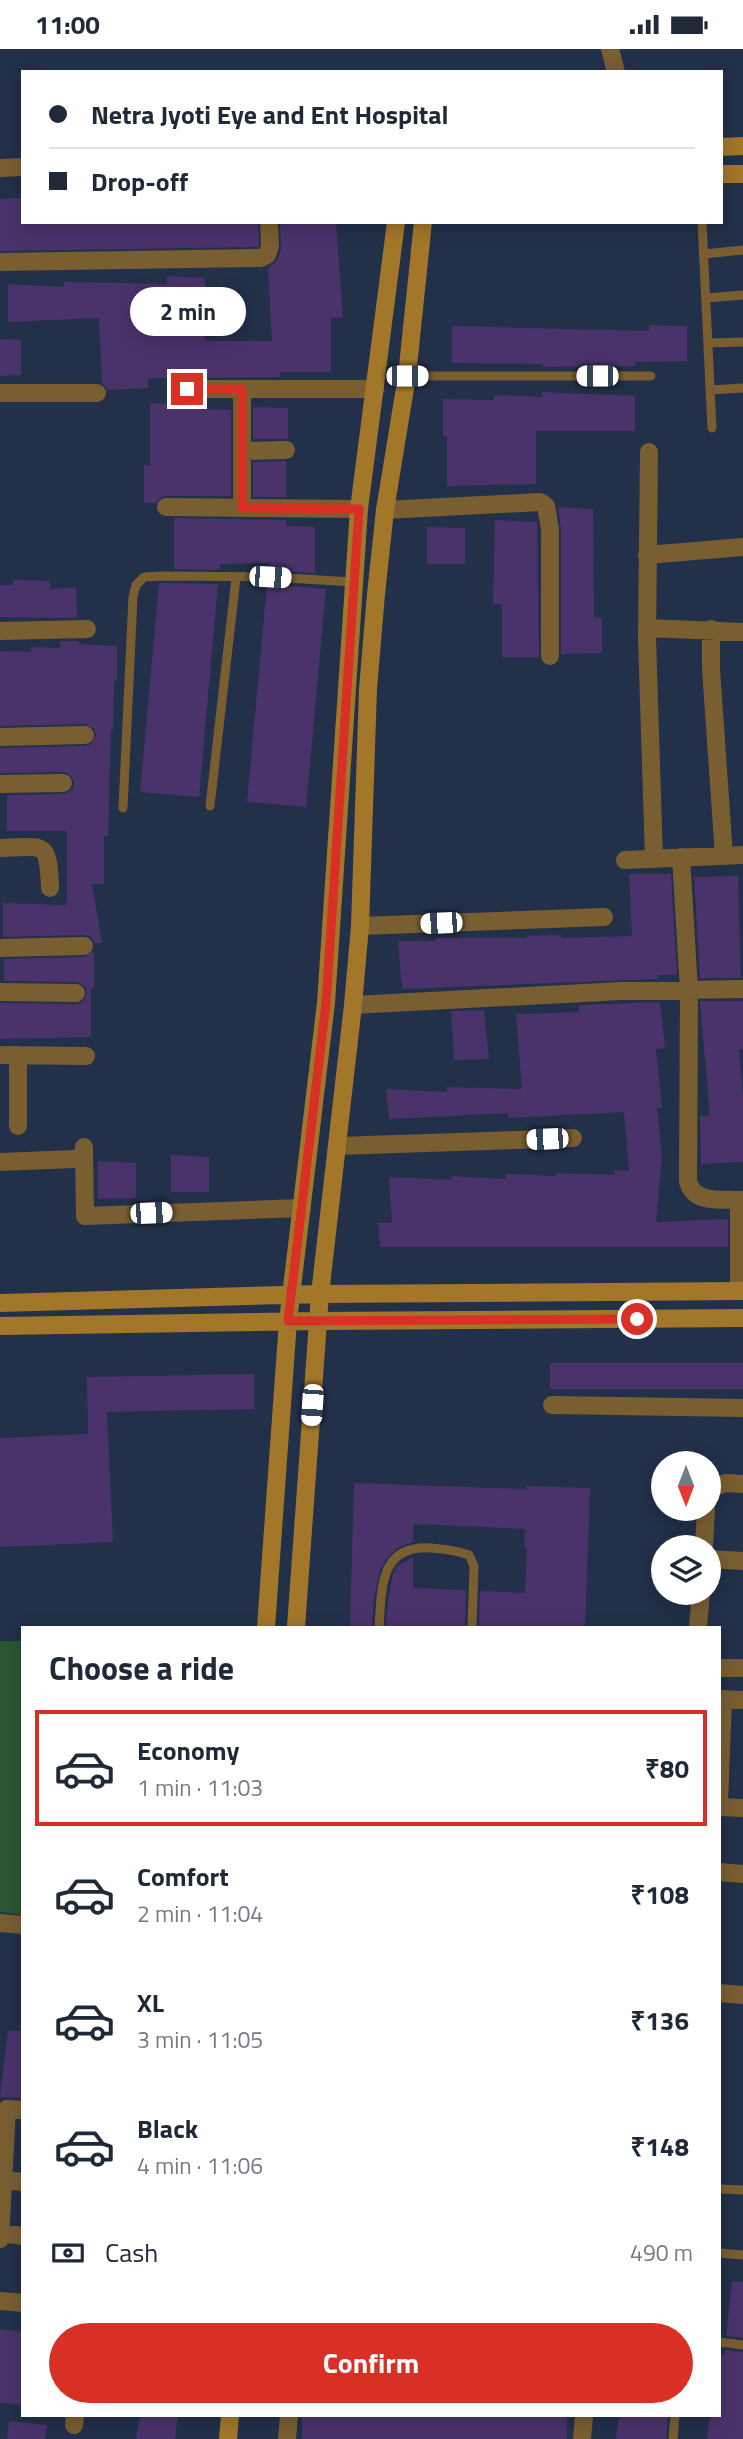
<!DOCTYPE html>
<html lang="en">
<head>
<meta charset="utf-8">
<style>
	:root { --surface:#fff; --page:#f2f2f3; --text:#1f2937; --muted:#747a83; --line:#e0e1e3; --accent:#d93025 }
	body { margin:0; font-family:"Titillium Web",sans-serif; background:var(--page); color:var(--text); height:100vh; display:flex; flex-direction:column; font-size:26px; white-space:nowrap }
	* { box-sizing:border-box; margin:0 }
	p { font-size:23px; color:var(--muted) }
	.icon { flex:none; width:38px; height:38px; fill:none; stroke:currentColor; stroke-width:2; stroke-linecap:round; stroke-linejoin:round }
	.map { position:relative; flex:1; overflow:hidden }
	.side { position:absolute; left:21px; top:1577px; width:700px; height:791px; display:flex; flex-direction:column; background:var(--surface); border-radius:0px; box-shadow:0 4px 18px #0003 }
	.side>* { flex:none }
	.top-card { position:absolute; left:21px; top:21px; width:702px; height:154px; border-radius:0px; box-shadow:0 4px 18px #0003; display:grid; align-content:center; height:154px; padding:0 28px; background:var(--surface) }
	.needle { width:46px; rotate:180deg }
	.buttons { position:absolute; left:651px; top:1402px; display:grid; gap:14px }
	.buttons a { display:grid; place-items:center; width:70px; height:70px; border-radius:50%; background:var(--surface); box-shadow:0 4px 18px #0003; font-size:35px }
	.end { position:absolute; width:32px; height:32px; margin:-16px; border:9px solid #d93025; background:#fff; box-shadow:0 0 0 4px #fff }
	.from { border-radius:50% }
	.bubble { position:absolute; height:49px; border-radius:24px; background:var(--surface); box-shadow:0 4px 18px #0003; font-size:23px; font-weight:700; line-height:49px; text-align:center }
	.car { position:absolute; width:21px; height:42px; margin:-21px -10px; border-radius:9px; box-shadow:0 0 5px 2px #0007; background:linear-gradient(#fff 24%,#345 0 40%,#fff 0 76%,#345 0 86%,#fff 0) }
	.top-card b { display:flex; align-items:center; gap:24px; height:66px; font-size:26px }
	.top-card b+b { border-top:2px solid var(--line) }
	.top-card i { width:18px; height:18px; background:var(--text) }
	ul { padding:0; list-style:none }
	li { display:flex; align-items:center; gap:21px; height:116px; margin:0 14px 10px; padding:0 14px; border:4px solid transparent; border-radius:0px }
	li div { flex:1 }
	li b { display:block; font-size:26px }
	li em { font-style:normal; font-weight:700 }
	li.selected { border-color:var(--accent) }
	li>.icon { width:63px; height:63px; stroke-width:1.5 }
	h2 { padding:0 28px; font-size:32px; line-height:84px }
	.pay { display:flex; align-items:center; gap:18px; height:77px; padding:0 28px; font-size:26px }
	.pay p { margin-inline-start:auto }
	.button { display:flex; gap:14px; margin-top:auto; padding:14px 28px }
	.button a { flex:1; height:80px; border-radius:42px; background:var(--accent); color:#fff; font-size:28px; font-weight:700; line-height:80px; text-align:center }
	.status { display:flex; justify-content:space-between; align-items:center; height:49px; padding:0 35px; background:var(--surface); direction:ltr }
	.status svg { height:19px; fill:currentColor }
	.map>svg:first-child { display:block }
</style>
</head>
<body>
<div class="status"><b>11:00</b><svg viewBox="0 0 49 12"><path d="M0 12V9h3v3zM5 12V6h3v6zM10 12V3h3v9zM15 12V0h3v12zM26 1h20v11H26zM47 4h2v5h-2z"/></svg></div>
<div class="map">
<svg width="743" height="2390" viewBox="0 0 743 2390">
	<rect width="100%" height="100%" fill="#223049"/>
	<path fill="#295632" d="M 0,1592 L 23,1592 L 23,1866 L 0,1863 Z"/>
	<path fill="#4a326b" d="M 23,149 L 23,173 L 258,173 L 259,195 L 258,198 L 0,202 L 0,150 Z
		M 280,173 L 336,173 L 343,268 L 331,269 L 331,323 L 280,323 L 280,328 L 148,329 L 148,339 L 108,341 L 102,334 L 99,269 L 8,273 L 8,235 L 64,238 L 64,233 L 167,235 L 167,227 L 205,229 L 205,292 L 272,292 L 268,218 L 276,213 L 281,201 Z
		M 649,276 L 687,277 L 687,312 L 635,313 L 635,317 L 542,318 L 542,315 L 452,314 L 452,277 L 649,282 Z
		M 0,290 L 21,291 L 21,326 L 0,327 Z
		M 542,343 L 635,347 L 635,382 L 536,382 L 536,435 L 447,437 L 447,387 L 443,387 L 443,350 L 494,351 L 494,346 L 542,348 Z
		M 150,354 L 177,355 L 177,359 L 231,361 L 231,447 L 166,447 L 160,449 L 156,454 L 144,454 L 144,416 L 150,417 Z
		M 253,358 L 288,359 L 288,390 L 253,390 Z
		M 286,412 L 286,448 L 253,448 L 253,413 Z
		M 558,458 L 593,460 L 594,568 L 602,569 L 602,604 L 561,605 L 561,480 Z
		M 174,469 L 286,471 L 286,477 L 315,478 L 315,524 L 268,521 L 269,514 L 220,515 L 220,521 L 174,520 Z
		M 495,471 L 537,473 L 539,608 L 502,608 L 502,555 L 493,555 Z
		M 427,478 L 465,479 L 465,515 L 427,515 Z
		M 13,531 L 50,532 L 50,540 L 76,538 L 77,569 L 0,568 L 0,536 L 13,536 Z
		M 159,534 L 218,535 L 199,748 L 140,743 Z
		M 267,535 L 326,540 L 306,758 L 247,753 Z
		M 60,592 L 79,592 L 79,595 L 117,597 L 117,632 L 114,632 L 113,680 L 111,680 L 108,787 L 104,787 L 104,835 L 92,835 L 102,894 L 95,894 L 90,887 L 84,886 L 3,888 L 3,854 L 65,856 L 67,851 L 67,782 L 7,782 L 7,746 L 64,745 L 73,740 L 74,733 L 72,728 L 64,723 L 0,724 L 0,699 L 85,697 L 91,695 L 96,686 L 94,680 L 85,675 L 0,677 L 0,602 L 31,603 L 31,598 L 60,599 Z
		M 629,825 L 671,825 L 677,926 L 658,926 L 658,930 L 402,940 L 398,892 L 436,892 L 436,889 L 527,889 L 527,887 L 561,886 L 561,889 L 632,887 Z
		M 738,827 L 741,929 L 700,929 L 694,828 Z
		M 94,902 L 94,939 L 91,939 L 91,988 L 0,990 L 0,954 L 76,955 L 82,954 L 87,945 L 86,938 L 77,933 L 4,932 L 4,910 L 84,908 Z
		M 700,952 L 743,952 L 743,1000 L 739,1000 L 743,1047 L 743,1113 L 701,1115 L 700,1067 L 710,1067 Z
		M 660,953 L 665,999 L 656,1000 L 662,1059 L 657,1059 L 662,1108 L 656,1173 L 728,1170 L 728,1198 L 380,1198 L 378,1174 L 392,1174 L 389,1128 L 452,1131 L 451,1127 L 506,1130 L 506,1125 L 557,1127 L 556,1124 L 615,1126 L 614,1121 L 629,1122 L 624,1063 L 508,1069 L 508,1064 L 389,1070 L 386,1040 L 447,1043 L 447,1038 L 522,1040 L 516,965 L 579,963 L 579,956 Z
		M 484,961 L 489,1010 L 454,1011 L 451,962 Z
		M 171,1106 L 209,1108 L 209,1143 L 171,1143 Z
		M 98,1112 L 136,1114 L 136,1149 L 98,1150 Z
		M 550,1314 L 743,1314 L 743,1340 L 550,1340 Z
		M 254,1325 L 254,1360 L 107,1363 L 113,1493 L 0,1498 L 0,1389 L 88,1385 L 87,1328 Z
		M 354,1434 L 526,1440 L 526,1437 L 590,1439 L 585,1578 L 479,1578 L 480,1542 L 525,1544 L 527,1498 L 524,1498 L 525,1480 L 414,1475 L 413,1493 L 397,1499 L 387,1509 L 380,1521 L 374,1548 L 372,1578 L 350,1578 Z
		M 413,1508 L 413,1539 L 466,1541 L 465,1578 L 386,1578 L 388,1550 L 393,1525 L 398,1517 Z
		M 8,1982 L 23,1982 L 23,2049 L 0,2048 Z
		M 732,2232 L 743,2233 L 743,2289 L 726,2287 Z
		M 0,2280 L 23,2283 L 23,2356 L 0,2354 Z
		M 725,2301 L 743,2303 L 743,2390 L 707,2390 L 710,2366 L 719,2366 L 719,2306 L 724,2306 Z
		M 140,2366 L 178,2366 L 175,2390 L 136,2390 Z
		M 302,2366 L 567,2366 L 567,2390 L 302,2390 Z
		M 619,2366 L 668,2366 L 666,2390 L 616,2390 Z
		M 9,2372 L 47,2376 L 45,2390 L 7,2390 Z"/>
	<g fill="none" stroke-linecap="round" stroke-linejoin="round">
		<path stroke="#795e32" stroke-width="9" d="M 702,173 L 712,379
			M 704,205 L 743,201
			M 706,249 L 743,246
			M 708,294 L 743,293
			M 407,327 L 651,327
			M 710,341 L 743,339
			M 210,757 L 236,529
			M 123,759 L 133,548 L 136,536 L 144,528 L 161,527 L 270,528 L 353,533
			M 379,1578 C 382,1539 379,1496 431,1499 C 445,1500 456,1501 469,1506 L 474,1517 L 472,1578
			M 719,2140 L 743,2141
			M 719,2204 L 743,2206
			M 719,2293 L 743,2296
			M 673,2390 L 675,2366"/>
		<path stroke="#795e32" stroke-width="18" d="M 610,0 L 616,23
			M 0,119 L 23,118
			M 0,213 L 261,209 L 267,206 L 270,197 L 269,173
			M 187,340 L 375,340
			M 242,340 L 242,459
			M 0,344 L 97,344
			M 242,402 L 286,401
			M 649,403 L 647,589 L 654,810
			M 166,458 L 359,460
			M 385,461 L 540,453 L 546,457 L 550,480 L 550,607
			M 647,506 L 743,498
			M 647,579 L 743,583
			M 711,580 L 711,620 L 724,807
			M 0,582 L 87,580
			M 0,688 L 85,686
			M 0,735 L 63,734
			M 0,799 C 45,798 48,790 50,839
			M 681,808 L 689,941 L 688,1132 C 693,1155 721,1150 739,1151
			M 625,811 L 743,806
			M 360,877 L 604,868
			M 0,899 L 84,897
			M 0,943 L 76,944
			M 353,956 L 621,942 L 743,940
			M 0,1006 L 86,1007
			M 18,1006 L 18,1077
			M 337,1097 L 573,1089
			M 84,1098 L 85,1167 L 302,1159
			M 0,1113 L 74,1110
			M 739,1242 L 739,1151 L 743,1151
			M 552,1356 L 743,1359
			M 709,1445 L 713,1438 L 726,1434 L 743,1435
			M 704,1498 L 706,1460
			M 709,1510 L 743,1512
			M 698,1578 L 701,1544
			M 719,1619 L 743,1619
			M 719,1650 L 743,1651
			M 719,1753 L 723,1651
			M 719,1758 L 743,1759
			M 719,1823 L 743,1825
			M 0,1874 L 23,1876
			M 719,1944 L 743,1946
			M 3,2131 L 23,2133
			M 0,2184 L 23,2187
			M 0,2190 L 7,2060 L 23,2061
			M 0,2252 L 23,2254
			M 74,2376 L 75,2366
			M 287,2390 L 289,2366
			M 582,2390 L 584,2366"/>
		<path stroke="#a2772a" stroke-width="18" d="M 721,98 L 743,97
			M 721,125 L 743,125
			M 0,1254 L 320,1245 L 743,1242
			M 0,1277 L 318,1272 L 743,1269
			M 266,1578 L 288,1272 L 326,954 L 359,460 L 396,173
			M 296,1578 L 320,1245 L 353,956 L 360,877 L 368,640 L 376,545 L 385,461 L 407,327 L 423,173
			M 228,2390 L 230,2366"/>
	</g>
	<g fill="none" stroke-linecap="round" stroke-linejoin="round">
		<path stroke="#d93025" stroke-width="9" d="M 187,340 L 242,340 L 242,459 L 359,460 L 326,954 L 288,1272 L 637,1270"/>
	</g>
</svg>
<div class="buttons">
<a><svg class="needle" viewBox="-14 -14 28 28"><path d="M0-13l5 13h-10z" fill="#e53935"/><path d="M0 13l5-13h-10z" fill="#747a83"/></svg></a>
<a><svg class="icon" aria-label="layers" viewBox="0 0 24 24"><path d="M12 4l9 5-9 5-9-5zM3 14l9 5 9-5"/></svg></a>
</div>
<i class="end from" style="left:637px;top:1270px"></i>
<i class="end" style="left:187px;top:340px"></i>
<div class="bubble" style="left:130px;top:238px;width:116px">2 min</div>
<i class="car" style="left:407px;top:327px;rotate:90deg"></i>
<i class="car" style="left:597px;top:327px;rotate:270deg"></i>
<i class="car" style="left:270px;top:528px;rotate:93deg"></i>
<i class="car" style="left:441px;top:874px;rotate:268deg"></i>
<i class="car" style="left:547px;top:1090px;rotate:268deg"></i>
<i class="car" style="left:151px;top:1164px;rotate:88deg"></i>
<i class="car" style="left:312px;top:1356px;rotate:184deg"></i>
<div class="top-card">
<b><i class="from"></i>Netra Jyoti Eye and Ent Hospital</b>
<b><i></i>Drop-off</b>
</div>
<section class="side">
<h2>Choose a ride</h2>
<ul>
<li class="selected"><svg class="icon" aria-label="car" viewBox="0 0 24 24"><path d="M5 17H2v-5l4-1 3-4h7l3 4 3 1v5h-3M9 17h6M6 11h13"/><circle cx="7" cy="17" r="2"/><circle cx="17" cy="17" r="2"/></svg><div><b>Economy</b><p>1 min · 11:03</p></div><em>₹80</em></li>
<li><svg class="icon" aria-label="car" viewBox="0 0 24 24"><path d="M5 17H2v-5l4-1 3-4h7l3 4 3 1v5h-3M9 17h6M6 11h13"/><circle cx="7" cy="17" r="2"/><circle cx="17" cy="17" r="2"/></svg><div><b>Comfort</b><p>2 min · 11:04</p></div><em>₹108</em></li>
<li><svg class="icon" aria-label="car" viewBox="0 0 24 24"><path d="M5 17H2v-5l4-1 3-4h7l3 4 3 1v5h-3M9 17h6M6 11h13"/><circle cx="7" cy="17" r="2"/><circle cx="17" cy="17" r="2"/></svg><div><b>XL</b><p>3 min · 11:05</p></div><em>₹136</em></li>
<li><svg class="icon" aria-label="car" viewBox="0 0 24 24"><path d="M5 17H2v-5l4-1 3-4h7l3 4 3 1v5h-3M9 17h6M6 11h13"/><circle cx="7" cy="17" r="2"/><circle cx="17" cy="17" r="2"/></svg><div><b>Black</b><p>4 min · 11:06</p></div><em>₹148</em></li>
</ul>
<div class="pay"><svg class="icon" aria-label="cash" viewBox="0 0 24 24"><path d="M3 7h18v10H3z"/><circle cx="12" cy="12" r="2"/></svg>Cash<p>490 m</p></div>
<div class="button"><a>Confirm</a></div>
</section>
</div>
</body>
</html>
